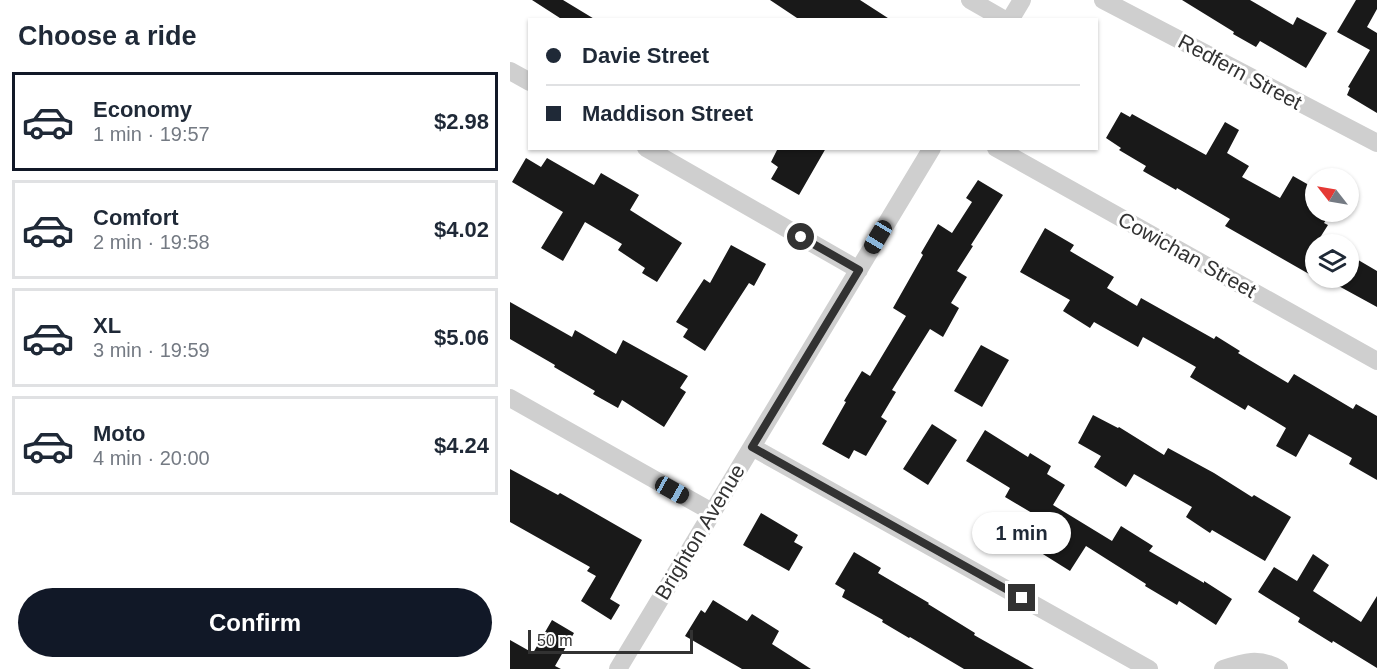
<!DOCTYPE html>
<html lang="en">
<head>
<meta charset="utf-8">
<style>
	:root { --surface:#fff; --page:#f6f6f7; --text:#1f2937; --muted:#747a83; --line:#e0e1e3; --accent:#111827 }
	body { margin:0; font-family:Arial,sans-serif; background:var(--page); color:var(--text); height:100vh; display:flex; flex-direction:column; font-size:22px; white-space:nowrap }
	* { box-sizing:border-box; margin:0 }
	p { font-size:20px; color:var(--muted) }
	.icon { flex:none; width:33px; height:33px; fill:none; stroke:currentColor; stroke-width:2; stroke-linecap:round; stroke-linejoin:round }
	.map { position:relative; flex:1; overflow:hidden }
	.drawer { display:flex; flex-direction:column; background:var(--surface); width:510px }
	.drawer>* { flex:none }
	.guide { position:absolute; left:18px; top:18px; width:570px; height:132px; border-radius:0px; box-shadow:0 2px 4px #0004; display:grid; align-content:center; height:132px; padding:0 18px; background:var(--surface) }
	.needle { width:39px; rotate:301deg }
	.tools { position:absolute; left:795px; top:168px; display:grid; gap:12px }
	.tools a { display:grid; place-items:center; width:54px; height:54px; border-radius:50%; background:var(--surface); box-shadow:0 2px 4px #0004; font-size:30px }
	.scale { position:absolute; left:18px; bottom:15px; width:165px; box-sizing:border-box; padding-left:6px; border:3px solid #323232; border-top:0; font-size:16px; line-height:21px; white-space:nowrap; color:#323232; -webkit-text-stroke:4px #fff; paint-order:stroke }
	.end { position:absolute; width:27px; height:27px; margin:-14px; border:8px solid #323232; background:#fff; box-shadow:0 0 0 3px #fff }
	.from { border-radius:50% }
	.bubble { position:absolute; height:42px; border-radius:21px; background:var(--surface); box-shadow:0 2px 4px #0004; font-size:20px; font-weight:800; line-height:42px; text-align:center }
	.car { position:absolute; width:18px; height:36px; margin:-18px -9px; border-radius:8px; box-shadow:0 0 4px 2px #0007; background:linear-gradient(#222 24%,#8ab4d8 0 40%,#222 0 76%,#8ab4d8 0 86%,#222 0) }
	.guide b { display:flex; align-items:center; gap:21px; height:57px; font-size:22px }
	.guide b+b { border-top:2px solid var(--line) }
	.guide i { width:15px; height:15px; background:var(--text) }
	ul { padding:0; list-style:none }
	li { display:flex; align-items:center; gap:18px; height:99px; margin:0 12px 9px; padding:0 6px; border:3px solid var(--line); border-radius:0px }
	li div { flex:1 }
	li b { display:block; font-size:22px }
	li em { font-style:normal; font-weight:800 }
	li.current { border-color:var(--accent) }
	li>.icon { width:54px; height:54px; stroke-width:1.5 }
	h2 { padding:0 18px; font-size:27px; line-height:72px }
	.action { display:flex; gap:12px; margin-top:auto; padding:12px 18px }
	.action a { flex:1; height:69px; border-radius:36px; background:var(--accent); color:#fff; font-size:24px; font-weight:800; line-height:69px; text-align:center }
	main { display:flex; flex:1; min-height:0 }
	.map>svg:first-child { display:block }
</style>
</head>
<body>
<main>
<section class="drawer">
<h2>Choose a ride</h2>
<ul>
<li class="current"><svg class="icon" aria-label="car" viewBox="0 0 24 24"><path d="M5 17H2v-5l4-1 3-4h7l3 4 3 1v5h-3M9 17h6M6 11h13"/><circle cx="7" cy="17" r="2"/><circle cx="17" cy="17" r="2"/></svg><div><b>Economy</b><p>1 min · 19:57</p></div><em>$2.98</em></li>
<li><svg class="icon" aria-label="car" viewBox="0 0 24 24"><path d="M5 17H2v-5l4-1 3-4h7l3 4 3 1v5h-3M9 17h6M6 11h13"/><circle cx="7" cy="17" r="2"/><circle cx="17" cy="17" r="2"/></svg><div><b>Comfort</b><p>2 min · 19:58</p></div><em>$4.02</em></li>
<li><svg class="icon" aria-label="car" viewBox="0 0 24 24"><path d="M5 17H2v-5l4-1 3-4h7l3 4 3 1v5h-3M9 17h6M6 11h13"/><circle cx="7" cy="17" r="2"/><circle cx="17" cy="17" r="2"/></svg><div><b>XL</b><p>3 min · 19:59</p></div><em>$5.06</em></li>
<li><svg class="icon" aria-label="car" viewBox="0 0 24 24"><path d="M5 17H2v-5l4-1 3-4h7l3 4 3 1v5h-3M9 17h6M6 11h13"/><circle cx="7" cy="17" r="2"/><circle cx="17" cy="17" r="2"/></svg><div><b>Moto</b><p>4 min · 20:00</p></div><em>$4.24</em></li>
</ul>
<div class="action"><a>Confirm</a></div>
</section>
<div class="map">
<svg width="867" height="669" viewBox="0 0 867 669">
	<rect width="100%" height="100%" fill="#fff"/>
	<path fill="#191919" d="M 22,0 L 53,0 L 86,20 L 53,20 Z
		M 260,0 L 350,0 L 381,20 L 290,20 Z
		M 672,0 L 740,0 L 783,25 L 787,17 L 817,33 L 796,68 L 750,41 L 746,47 L 723,34 L 724,32 Z
		M 846,0 L 867,0 L 867,9 L 857,27 L 867,33 L 867,113 L 837,95 L 840,88 L 838,87 L 860,50 L 827,32 Z
		M 611,112 L 620,117 L 622,114 L 696,155 L 715,122 L 729,130 L 717,153 L 739,166 L 732,177 L 770,198 L 783,176 L 806,189 L 806,212 L 821,212 L 814,223 L 818,225 L 806,244 L 806,278 L 715,226 L 720,219 L 667,188 L 666,190 L 633,171 L 636,166 L 609,150 L 611,148 L 596,138 Z
		M 268,148 L 316,148 L 289,195 L 261,179 L 268,167 L 261,162 Z
		M 16,158 L 31,167 L 37,158 L 84,185 L 91,173 L 129,195 L 120,210 L 172,243 L 147,282 L 132,273 L 135,268 L 108,250 L 112,244 L 75,222 L 53,261 L 31,248 L 53,212 L 2,182 Z
		M 468,180 L 493,195 L 461,245 L 463,246 L 447,271 L 457,277 L 441,303 L 449,308 L 433,337 L 420,329 L 382,390 L 386,392 L 371,417 L 377,421 L 356,456 L 344,450 L 339,459 L 312,444 L 336,402 L 334,401 L 352,371 L 360,376 L 396,316 L 383,308 L 413,255 L 411,253 L 428,224 L 442,233 L 462,202 L 456,198 Z
		M 535,228 L 564,245 L 560,251 L 604,277 L 597,288 L 627,306 L 631,298 L 704,339 L 706,336 L 730,351 L 728,353 L 778,383 L 784,374 L 843,409 L 846,404 L 867,416 L 867,480 L 839,464 L 842,458 L 799,434 L 786,457 L 766,446 L 776,428 L 738,405 L 735,410 L 680,377 L 686,367 L 633,337 L 628,347 L 584,322 L 580,328 L 553,311 L 560,300 L 510,272 Z
		M 221,245 L 256,264 L 244,286 L 239,283 L 195,351 L 173,337 L 178,329 L 166,322 L 194,279 L 200,283 Z
		M 838,254 L 867,271 L 867,307 L 814,278 L 838,278 Z
		M 0,302 L 62,337 L 65,330 L 106,354 L 113,340 L 178,376 L 170,388 L 176,392 L 154,427 L 112,400 L 108,408 L 83,394 L 85,391 L 44,367 L 45,365 L 0,339 Z
		M 471,345 L 499,360 L 472,407 L 444,391 Z
		M 583,415 L 608,428 L 609,427 L 654,455 L 658,448 L 704,473 L 742,497 L 744,495 L 781,517 L 755,561 L 702,530 L 700,533 L 676,517 L 682,507 L 624,474 L 616,487 L 584,467 L 591,456 L 568,443 Z
		M 422,424 L 447,440 L 418,485 L 393,469 Z
		M 475,430 L 518,457 L 520,453 L 541,466 L 537,474 L 555,485 L 543,505 L 602,541 L 611,526 L 643,546 L 639,551 L 694,583 L 694,581 L 722,599 L 706,625 L 669,601 L 667,605 L 635,586 L 636,584 L 576,546 L 560,571 L 528,551 L 544,526 L 495,497 L 500,488 L 456,461 Z
		M 0,469 L 48,495 L 50,493 L 132,540 L 100,599 L 110,605 L 101,620 L 71,601 L 86,576 L 77,571 L 80,567 L 0,522 Z
		M 251,513 L 288,535 L 284,542 L 293,547 L 279,571 L 233,545 Z
		M 344,552 L 371,568 L 368,573 L 419,603 L 418,604 L 465,633 L 464,635 L 524,669 L 454,669 L 400,637 L 399,638 L 372,622 L 373,620 L 332,597 L 335,590 L 325,584 Z
		M 803,554 L 819,565 L 803,591 L 851,622 L 867,596 L 867,668 L 823,641 L 822,643 L 788,622 L 790,618 L 748,592 L 764,567 L 787,581 Z
		M 203,600 L 237,621 L 242,614 L 269,631 L 262,644 L 301,669 L 232,669 L 175,636 L 191,610 L 195,613 Z
		M 42,620 L 64,633 L 45,666 L 51,669 L 0,669 L 0,640 L 23,653 Z"/>
	<g fill="none" stroke-linecap="round" stroke-linejoin="round">
		<path stroke="#cfcfcf" stroke-width="18" d="M 460,0 L 495,20
			M 593,0 L 867,143
			M 500,20 L 512,0
			M 0,71 L 20,82
			M 136,148 L 349,270
			M 486,148 L 867,361
			M 0,398 L 202,512
			M 242,447 L 639,669
			M 108,669 L 422,148
			M 713,669 C 734,662 749,657 769,669"/>
	</g>
	<g fill="none" stroke-linecap="round" stroke-linejoin="round">
		<path stroke="#323232" stroke-width="8" d="M 291,237 L 349,270 L 242,447 L 512,598"/>
	</g>
	<g text-anchor="middle" stroke-width="6" stroke-linejoin="round" paint-order="stroke">
		<g font-size="21" fill="#323232" stroke="#fff">
			<text transform="translate(730 72) rotate(28)" y="7">Redfern Street</text>
			<text transform="translate(677 255) rotate(29)" y="7">Cowichan Street</text>
			<text transform="translate(190 532) rotate(-59)" y="7">Brighton Avenue</text>
		</g>
	</g>
</svg>
<div class="tools">
<a><svg class="needle" viewBox="-14 -14 28 28"><path d="M0-13l5 13h-10z" fill="#e53935"/><path d="M0 13l5-13h-10z" fill="#747a83"/></svg></a>
<a><svg class="icon" aria-label="layers" viewBox="0 0 24 24"><path d="M12 4l9 5-9 5-9-5zM3 14l9 5 9-5"/></svg></a>
</div>
<div class="scale">50 m</div>
<i class="end from" style="left:291px;top:237px"></i>
<i class="end" style="left:512px;top:598px"></i>
<div class="bubble" style="left:462px;top:512px;width:99px">1 min</div>
<i class="car" style="left:368px;top:237px;rotate:211deg"></i>
<i class="car" style="left:162px;top:490px;rotate:119deg"></i>
<div class="guide">
<b><i class="from"></i>Davie Street</b>
<b><i></i>Maddison Street</b>
</div>
</div>
</main>
</body>
</html>
